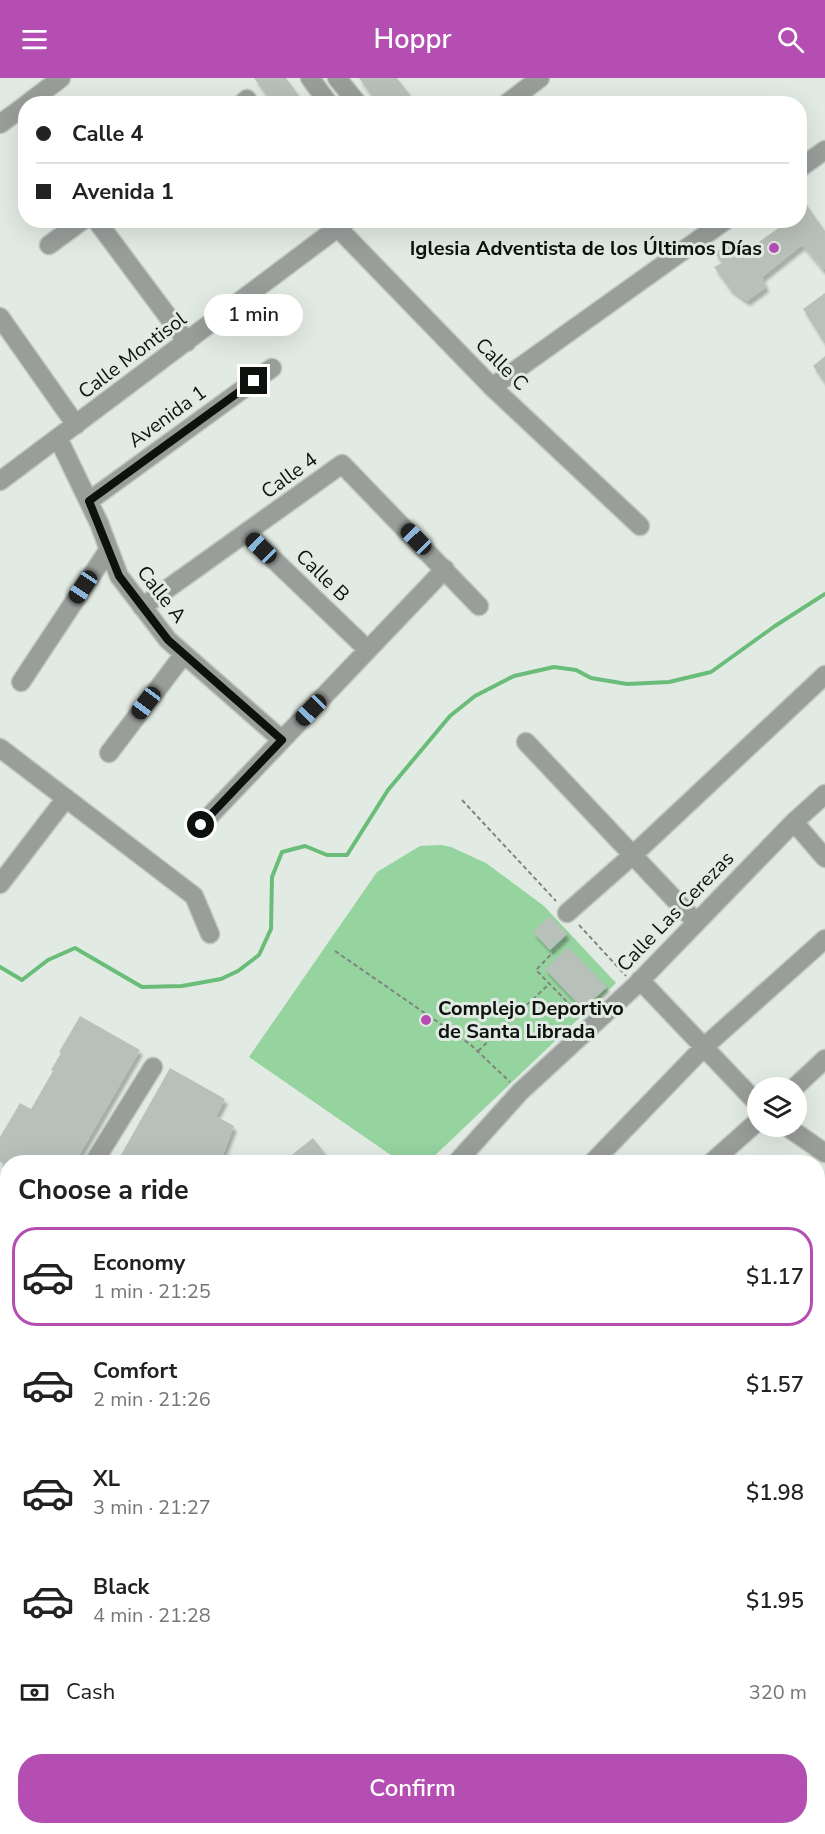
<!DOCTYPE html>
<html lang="en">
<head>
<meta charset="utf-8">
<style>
	:root { --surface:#fff; --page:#f6f6f6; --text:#222; --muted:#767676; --line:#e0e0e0; --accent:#b54eb2 }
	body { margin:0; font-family:"Nunito Sans",sans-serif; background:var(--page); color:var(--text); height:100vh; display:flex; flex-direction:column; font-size:22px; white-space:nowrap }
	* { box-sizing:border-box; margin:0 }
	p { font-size:20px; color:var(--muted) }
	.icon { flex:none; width:33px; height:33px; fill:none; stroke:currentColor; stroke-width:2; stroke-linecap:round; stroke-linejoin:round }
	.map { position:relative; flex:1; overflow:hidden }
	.side { position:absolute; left:0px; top:1077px; width:825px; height:680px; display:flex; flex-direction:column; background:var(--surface); border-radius:24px 24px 0 0; box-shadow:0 6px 24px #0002 }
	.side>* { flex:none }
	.banner { position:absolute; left:18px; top:18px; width:789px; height:132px; border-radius:24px; box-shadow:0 6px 24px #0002; display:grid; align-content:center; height:132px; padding:0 18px; background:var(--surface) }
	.fabs { position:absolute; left:747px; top:999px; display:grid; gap:12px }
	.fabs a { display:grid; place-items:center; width:60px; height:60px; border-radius:50%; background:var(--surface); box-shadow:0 6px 24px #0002; font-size:30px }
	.end { position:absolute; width:27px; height:27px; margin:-14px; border:8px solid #0e120f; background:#fff; box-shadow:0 0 0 3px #fff }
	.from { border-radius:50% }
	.bubble { position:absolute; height:42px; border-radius:21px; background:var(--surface); box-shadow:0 6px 24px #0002; font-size:20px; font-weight:600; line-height:42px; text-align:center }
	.car { position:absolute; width:18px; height:36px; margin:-18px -9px; border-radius:8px; box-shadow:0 0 4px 2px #0007; background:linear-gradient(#222 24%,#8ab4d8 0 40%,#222 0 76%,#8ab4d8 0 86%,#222 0) }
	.banner b { display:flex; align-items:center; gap:21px; height:57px; font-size:22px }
	.banner b+b { border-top:2px solid var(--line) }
	.banner i { width:15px; height:15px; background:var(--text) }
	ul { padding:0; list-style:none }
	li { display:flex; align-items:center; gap:18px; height:99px; margin:0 12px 9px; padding:0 6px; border:3px solid transparent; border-radius:24px }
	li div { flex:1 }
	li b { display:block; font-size:22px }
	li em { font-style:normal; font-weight:600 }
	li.on { border-color:var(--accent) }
	li>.icon { width:54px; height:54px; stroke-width:1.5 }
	h2 { padding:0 18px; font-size:27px; line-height:72px }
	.pay { display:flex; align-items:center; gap:15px; height:66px; padding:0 18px; font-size:22px }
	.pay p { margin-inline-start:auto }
	.cta { display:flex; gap:12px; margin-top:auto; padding:12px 18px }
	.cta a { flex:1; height:69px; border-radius:24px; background:var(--accent); color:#fff; font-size:24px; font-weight:600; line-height:69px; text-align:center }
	header { display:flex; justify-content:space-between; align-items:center; height:78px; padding:0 18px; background:var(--accent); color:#fff; font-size:27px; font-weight:600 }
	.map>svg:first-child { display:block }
</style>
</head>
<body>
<header><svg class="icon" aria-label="menu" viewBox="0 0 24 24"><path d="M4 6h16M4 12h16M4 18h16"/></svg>Hoppr<svg class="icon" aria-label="search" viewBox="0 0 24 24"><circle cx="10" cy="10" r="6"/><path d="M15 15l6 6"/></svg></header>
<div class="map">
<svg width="825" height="1756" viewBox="0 0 825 1756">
	<defs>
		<filter id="shadow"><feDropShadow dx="3" dy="5" stdDeviation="1.5" flood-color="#0004"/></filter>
	</defs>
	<rect width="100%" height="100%" fill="#e2ebe3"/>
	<path fill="#95d39f" d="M 441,767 L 451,769 L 486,785 L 544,828 L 616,905 L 428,1084 L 401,1084 L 249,979 L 377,794 L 420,768 Z"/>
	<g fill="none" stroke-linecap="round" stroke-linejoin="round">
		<path stroke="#6abd79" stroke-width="4" d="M 0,889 L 22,902 L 48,882 L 75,870 L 142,909 L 182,908 L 221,901 L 238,893 L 259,877 L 271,851 L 272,799 L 282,774 L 305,768 L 327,777 L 347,777 L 388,712 L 450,638 L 475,618 L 514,598 L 554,589 L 576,592 L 591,600 L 627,606 L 669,604 L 711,594 L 775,548 L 825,516
			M 818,1358 L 825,1364
			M 389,1756 L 394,1749"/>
	</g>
	<path fill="#b8c1b9" filter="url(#shadow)" d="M 254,0 L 286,0 L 305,26 L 273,26 Z
		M 359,0 L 397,0 L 417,26 L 378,26 Z
		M 800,118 L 825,153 L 825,190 L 823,192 L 802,167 L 762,199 L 766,209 L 747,223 L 730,211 L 714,189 L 722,185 L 715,175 L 732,162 L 746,173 L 790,142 L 800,142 Z
		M 825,215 L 825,266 L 803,231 Z
		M 825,278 L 825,305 L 813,288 Z
		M 550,838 L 567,856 L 550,872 L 533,854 Z
		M 568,869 L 607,909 L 583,931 L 545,891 Z
		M 80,938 L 140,972 L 75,1084 L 8,1084 L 8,1088 L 0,1084 L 0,1059 L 20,1025 L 31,1031 L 53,993 L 51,992 L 61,975 L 59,974 Z
		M 170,990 L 225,1021 L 216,1038 L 234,1048 L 220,1084 L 117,1084 Z
		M 313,1060 L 327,1078 L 319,1084 L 283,1084 Z
		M 8,1268 L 8,1402 L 0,1417 L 0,1282 Z"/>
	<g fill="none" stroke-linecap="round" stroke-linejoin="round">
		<g stroke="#c0c8c1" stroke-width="21">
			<path id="minor" d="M 310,0 L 329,26
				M 337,0 L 358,26
				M 27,26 L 61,0
				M 242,26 L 247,21
				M 506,26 L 540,0
				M 0,46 L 26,27
				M 800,90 L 825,72
				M 96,142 L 187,264
				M 338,150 L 492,309 L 640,448
				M 49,167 L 83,142
				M 0,239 L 76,347
				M 492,309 L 726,142
				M 58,360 L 99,445 L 119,498 L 168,562 L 282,662
				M 0,403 L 348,142
				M 89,423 L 272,290
				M 246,455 L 368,572
				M 142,529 L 342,386 L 479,528
				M 21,604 L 109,471
				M 526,664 L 696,844
				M 0,670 L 194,818 L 210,856
				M 109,675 L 184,576
				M 794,744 L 825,780
				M 201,747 L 445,491
				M 0,806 L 66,720
				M 567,835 L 634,776 L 825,597
				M 640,902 L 758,1026
				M 794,1010 L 825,981
				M 786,1048 L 825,1075
				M 94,1084 L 153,989
				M 457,1084 L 520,1014 L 635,908 L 794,744 L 825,716
				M 593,1084 L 704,969 L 825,861
				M 712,1084 L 758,1043
				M 818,1231 L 825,1236
				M 818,1267 L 825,1256
				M 0,1270 L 8,1255
				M 818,1335 L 825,1340
				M 818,1489 L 825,1492
				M 0,1509 L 8,1493
				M 0,1628 L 8,1622
				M 270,1756 L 274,1749
				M 501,1756 L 503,1749
				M 584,1756 L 586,1749
				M 681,1756 L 684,1749"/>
		</g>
		<path stroke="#7f8680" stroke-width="2" stroke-dasharray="4.5 3" stroke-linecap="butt" d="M 462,722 L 556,823
			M 579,847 L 626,898
			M 566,861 L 536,892 L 577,934
			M 335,873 L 471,967 L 510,1004
			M 478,973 L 548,907"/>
		<use href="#minor" stroke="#9a9e9b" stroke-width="18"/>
	</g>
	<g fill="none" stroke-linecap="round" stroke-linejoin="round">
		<path stroke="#0e120f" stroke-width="8" d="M 201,747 L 282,662 L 168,562 L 119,498 L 89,423 L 254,303"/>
	</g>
	<g fill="#b54eb2" stroke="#e2ebe3" stroke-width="2">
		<circle cx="774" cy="170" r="6"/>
		<circle cx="426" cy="942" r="6"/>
	</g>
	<g text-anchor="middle" stroke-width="6" stroke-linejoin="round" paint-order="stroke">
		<g font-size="20" font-weight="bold" fill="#0e120f" stroke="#e2ebe3" text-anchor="end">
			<text x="762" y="177">Iglesia Adventista de los Últimos Días</text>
			<text x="438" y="937" text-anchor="start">Complejo Deportivo<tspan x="438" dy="23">de Santa Librada</tspan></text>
		</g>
		<g font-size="20" fill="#0e120f" stroke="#e2ebe3">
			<text transform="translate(132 277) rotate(-37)" y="7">Calle Montisol</text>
			<text transform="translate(502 286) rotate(45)" y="7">Calle C</text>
			<text transform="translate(167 338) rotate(-36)" y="7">Avenida 1</text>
			<text transform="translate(289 397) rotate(-36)" y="7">Calle 4</text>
			<text transform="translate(323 497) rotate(44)" y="7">Calle B</text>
			<text transform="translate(162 516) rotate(52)" y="7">Calle A</text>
			<text transform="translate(675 833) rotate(-46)" y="7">Calle Las Cerezas</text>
		</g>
	</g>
</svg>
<div class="fabs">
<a><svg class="icon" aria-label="layers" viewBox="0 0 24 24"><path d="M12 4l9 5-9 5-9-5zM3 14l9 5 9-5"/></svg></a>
</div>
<i class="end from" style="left:201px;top:747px"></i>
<i class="end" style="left:254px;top:303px"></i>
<div class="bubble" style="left:204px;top:216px;width:99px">1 min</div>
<i class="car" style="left:416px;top:461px;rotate:316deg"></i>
<i class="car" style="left:261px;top:470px;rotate:314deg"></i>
<i class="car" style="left:83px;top:509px;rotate:214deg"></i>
<i class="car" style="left:146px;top:625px;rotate:217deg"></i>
<i class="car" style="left:311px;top:632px;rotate:224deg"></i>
<div class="banner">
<b><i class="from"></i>Calle 4</b>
<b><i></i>Avenida 1</b>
</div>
<section class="side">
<h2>Choose a ride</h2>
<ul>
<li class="on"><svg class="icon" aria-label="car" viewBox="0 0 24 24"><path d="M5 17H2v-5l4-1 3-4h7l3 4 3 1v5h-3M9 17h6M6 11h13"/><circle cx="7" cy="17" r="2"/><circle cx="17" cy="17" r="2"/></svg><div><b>Economy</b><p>1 min · 21:25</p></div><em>$1.17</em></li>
<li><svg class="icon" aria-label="car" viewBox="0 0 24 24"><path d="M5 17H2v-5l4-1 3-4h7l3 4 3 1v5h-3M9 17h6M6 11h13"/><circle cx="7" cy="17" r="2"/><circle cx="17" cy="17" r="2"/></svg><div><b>Comfort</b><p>2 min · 21:26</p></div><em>$1.57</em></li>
<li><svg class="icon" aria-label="car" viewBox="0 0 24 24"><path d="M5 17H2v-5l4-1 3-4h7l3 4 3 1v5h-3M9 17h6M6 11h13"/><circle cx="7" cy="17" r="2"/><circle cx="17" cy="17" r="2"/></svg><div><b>XL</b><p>3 min · 21:27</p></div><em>$1.98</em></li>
<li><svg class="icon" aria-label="car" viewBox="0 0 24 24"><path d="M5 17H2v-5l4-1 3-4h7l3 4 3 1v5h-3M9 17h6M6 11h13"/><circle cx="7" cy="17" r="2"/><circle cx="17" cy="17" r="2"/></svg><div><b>Black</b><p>4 min · 21:28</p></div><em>$1.95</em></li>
</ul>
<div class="pay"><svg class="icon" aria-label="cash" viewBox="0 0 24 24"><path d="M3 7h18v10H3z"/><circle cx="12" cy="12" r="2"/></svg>Cash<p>320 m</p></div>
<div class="cta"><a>Confirm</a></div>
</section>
</div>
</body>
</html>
